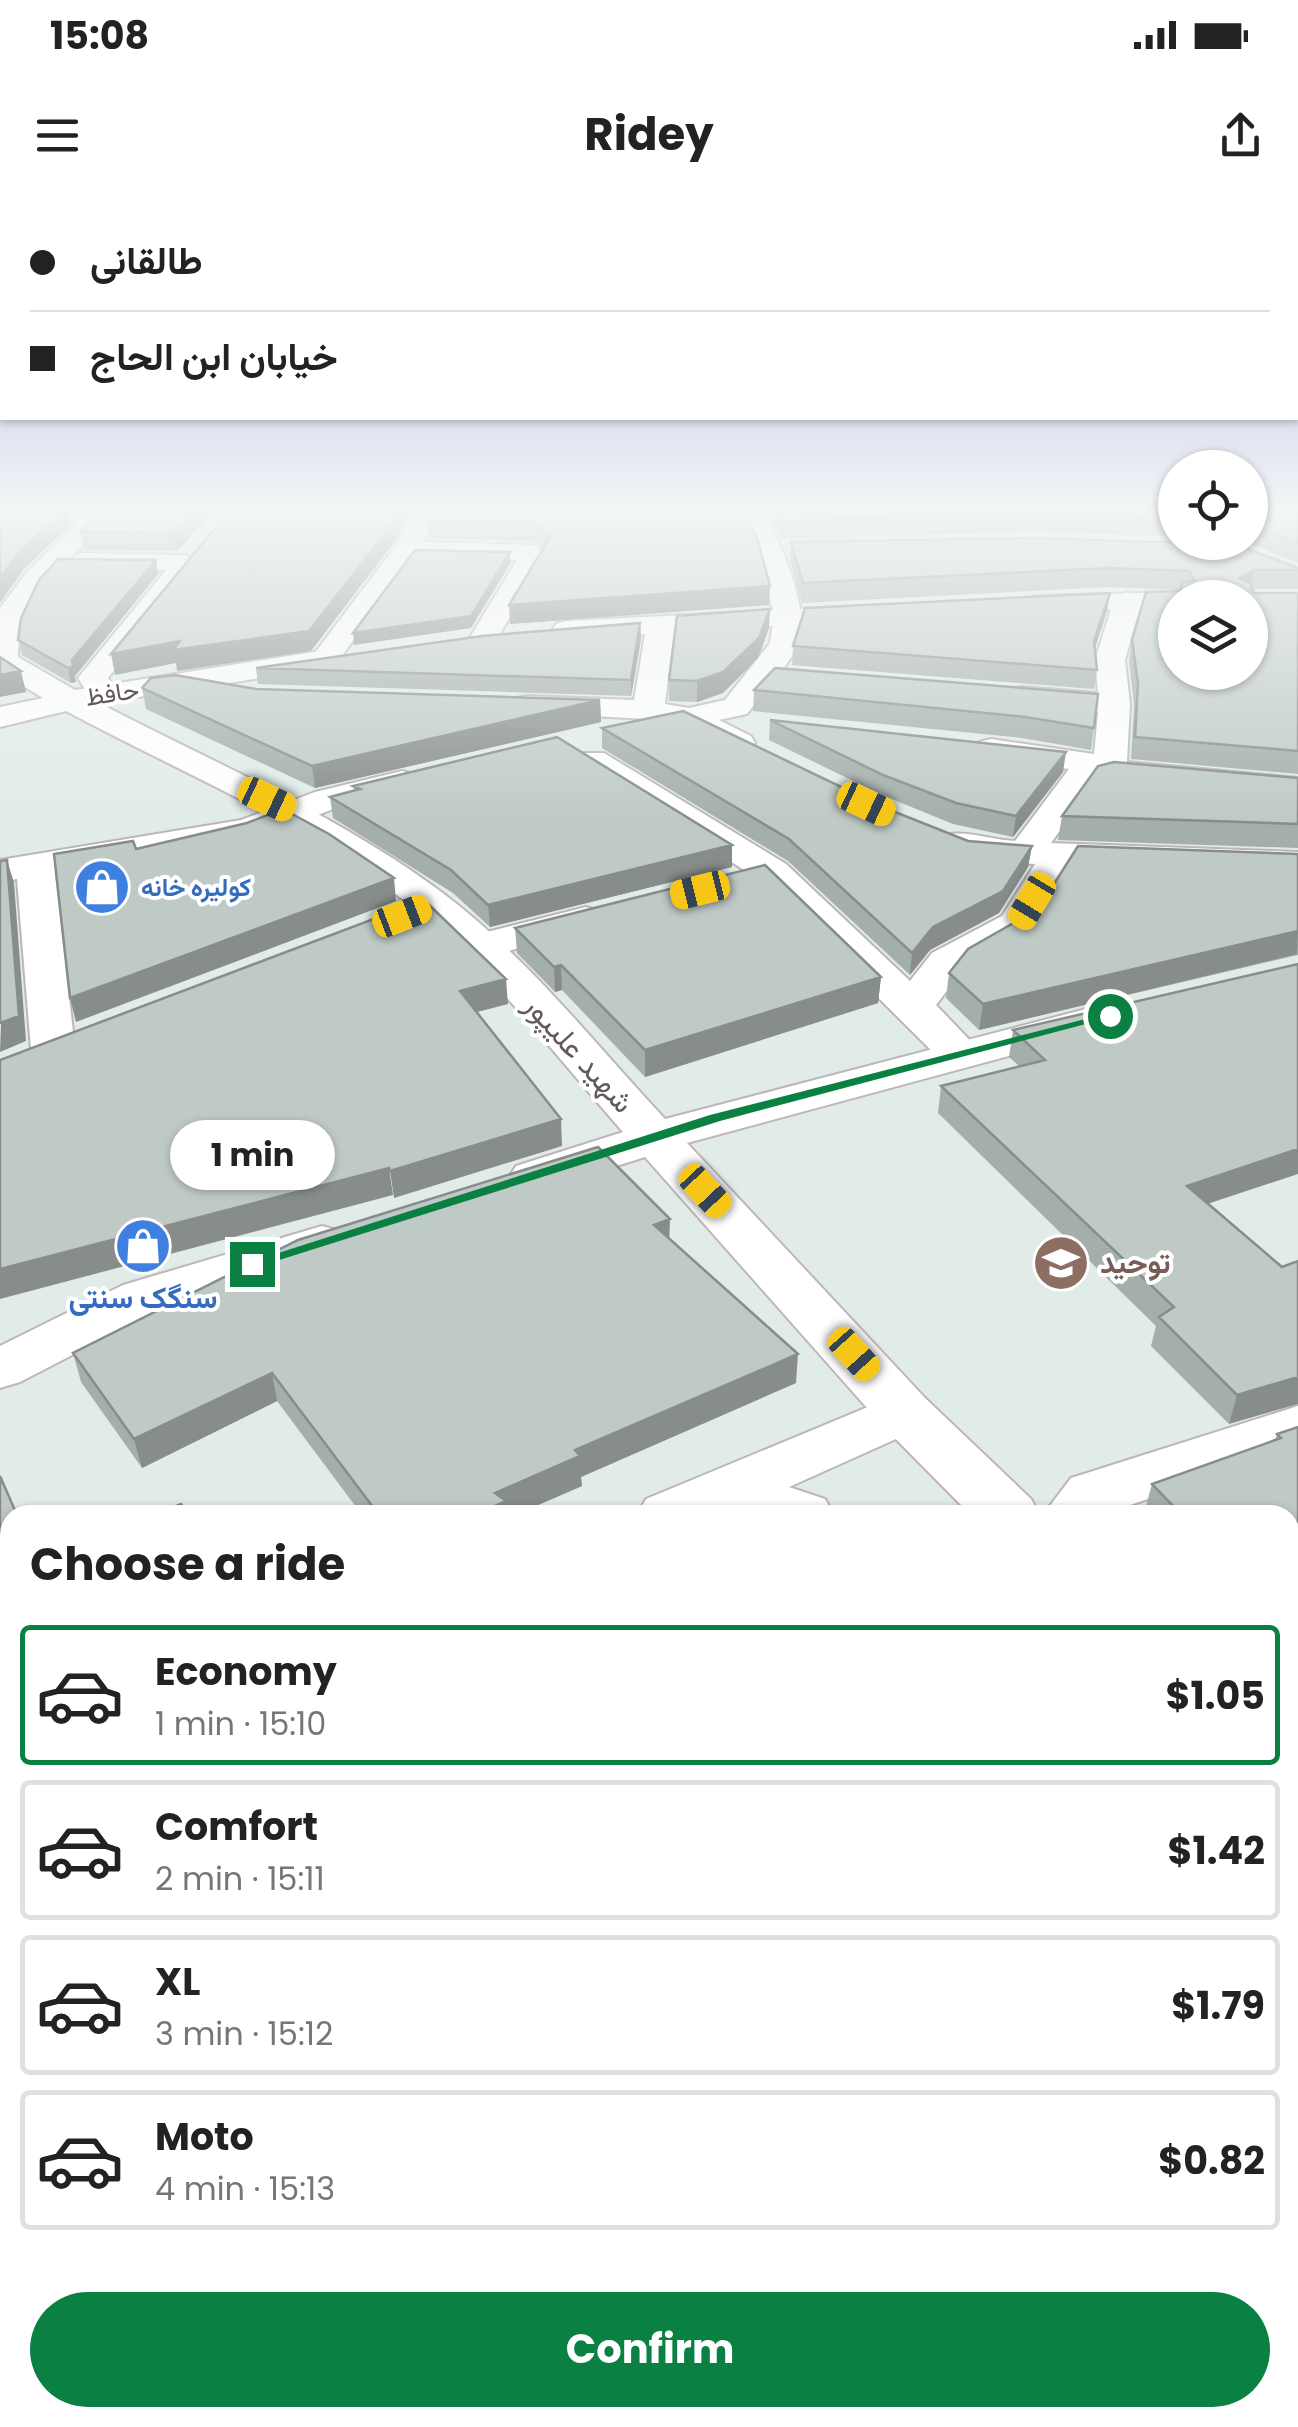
<!DOCTYPE html>
<html lang="en">
<head>
<meta charset="utf-8">
<style>
	:root { --surface:#fff; --page:#f6f6f6; --text:#222; --muted:#767676; --line:#e0e0e0; --accent:#0b8043 }
	body { margin:0; font-family:Poppins,Vazirmatn,sans-serif; background:var(--page); color:var(--text); height:100vh; display:flex; flex-direction:column; font-size:38px; white-space:nowrap }
	* { box-sizing:border-box; margin:0 }
	p { font-size:32px; color:var(--muted) }
	.icon { flex:none; width:55px; height:55px; fill:none; stroke:currentColor; stroke-width:2; stroke-linecap:round; stroke-linejoin:round }
	.map { position:relative; flex:1; overflow:hidden }
	.sheet { position:absolute; left:0px; top:1305px; width:1300px; height:922px; display:flex; flex-direction:column; background:var(--surface); border-radius:30px 30px 0 0; box-shadow:0 2px 8px #0004 }
	.sheet>* { flex:none }
	.banner { position:absolute; left:0px; top:0px; width:1300px; height:220px; box-shadow:0 2px 8px #0004; display:grid; align-content:center; height:220px; padding:0 30px; background:var(--surface) }
	.tools { position:absolute; left:1158px; top:250px; display:grid; gap:20px }
	.tools a { display:grid; place-items:center; width:110px; height:110px; border-radius:50%; background:var(--surface); box-shadow:0 2px 8px #0004; font-size:50px }
	.end { position:absolute; width:45px; height:45px; margin:-22px; border:12px solid #0b8043; background:#fff; box-shadow:0 0 0 5px #fff }
	.from { border-radius:50% }
	.bubble { position:absolute; height:70px; border-radius:35px; background:var(--surface); box-shadow:0 2px 8px #0004; font-size:32px; font-weight:700; line-height:70px; text-align:center }
	.car { position:absolute; width:30px; height:60px; margin:-30px -15px; border-radius:12px; box-shadow:0 0 8px 2px #0007; background:linear-gradient(#f5c518 24%,#345 0 40%,#f5c518 0 76%,#345 0 86%,#f5c518 0) }
	.banner b { display:flex; align-items:center; gap:35px; height:95px; font-size:38px }
	.banner b+b { border-top:2px solid var(--line) }
	.banner i { width:25px; height:25px; background:var(--text) }
	ul { padding:0; list-style:none }
	li { display:flex; align-items:center; gap:30px; height:140px; margin:0 20px 15px; padding:0 10px; border:5px solid var(--line); border-radius:10px }
	li div { flex:1 }
	li b { display:block; font-size:38px }
	li em { font-style:normal; font-weight:700 }
	li.current { border-color:var(--accent) }
	li>.icon { width:90px; height:90px; stroke-width:1.5 }
	h2 { padding:0 30px; font-size:45px; line-height:120px }
	.action { display:flex; gap:20px; margin-top:auto; padding:20px 30px }
	.action a { flex:1; height:115px; border-radius:60px; background:var(--accent); color:#fff; font-size:40px; font-weight:700; line-height:115px; text-align:center }
	.status { display:flex; justify-content:space-between; align-items:center; height:70px; padding:0 50px; background:var(--surface); direction:ltr }
	.status svg { height:28px; fill:currentColor }
	header { display:flex; justify-content:space-between; align-items:center; height:130px; padding:0 30px; background:var(--surface); font-size:45px; font-weight:700 }
	.map>svg:first-child { display:block }
</style>
</head>
<body>
<div class="status"><b>15:08</b><svg viewBox="0 0 49 12"><path d="M0 12V9h3v3zM5 12V6h3v6zM10 12V3h3v9zM15 12V0h3v12zM26 1h20v11H26zM47 4h2v5h-2z"/></svg></div>
<header><svg class="icon" aria-label="menu" viewBox="0 0 24 24"><path d="M4 6h16M4 12h16M4 18h16"/></svg>Ridey<svg class="icon" aria-label="share" viewBox="0 0 24 24"><path d="M12 15V3M7 8l5-5 5 5M5 13v7h14v-7"/></svg></header>
<div class="map">
<svg width="1298" height="2227" viewBox="0 0 1298 2227">
	<rect width="100%" height="100%" fill="#e1ece9"/>
	<g fill="none" stroke-linecap="round" stroke-linejoin="round">
		<g stroke="#bdb6b9" stroke-width="4">
			<path id="street" d="M 42,310 L 104,313 L 107,318 L 95,325 L 46,315 Z
				M 415,310 L 439,310 L 423,342 L 534,345 L 547,353 L 497,439 L 493,445 L 473,445 L 469,439 L 517,360 L 414,357 L 336,464 L 316,464 L 311,458 L 395,347 Z
				M 740,310 L 764,310 C 779,343 812,409 798,444 C 790,465 761,495 747,514 L 719,520 L 751,536 L 755,543 L 751,550 L 727,550 L 685,528 L 671,532 L 648,519 L 516,512 L 511,505 L 516,498 L 527,496 L 634,500 L 647,423 L 651,417 L 671,417 L 675,423 L 665,504 L 689,508 L 725,500 L 770,443 L 774,415 L 757,350 Z
				M 80,353 L 186,355 L 199,363 L 108,478 L 118,493 L 114,500 L 92,500 L 78,478 L 166,370 L 71,366 L 67,361 Z
				M 1128,392 L 1142,400 L 1125,460 L 1130,504 L 1127,562 L 1298,578 L 1298,598 L 1110,581 L 1092,585 L 1051,643 L 1298,652 L 1298,674 L 1072,666 L 1031,732 L 962,771 L 936,805 L 981,852 L 975,862 L 959,865 L 943,862 L 760,680 L 580,567 L 575,560 L 580,553 L 604,553 L 786,664 L 910,781 L 932,753 L 1002,716 L 1035,664 C 1007,663 957,669 940,643 L 945,635 C 967,630 992,640 1015,641 L 1069,569 L 991,559 L 979,556 L 974,549 L 979,542 L 991,539 L 1094,554 L 1098,512 L 1022,505 L 1011,503 L 1006,496 L 1011,489 L 1022,487 L 1098,493 L 1095,460 L 1114,400 Z
				M 402,571 L 414,574 L 419,581 L 414,588 L 339,607 L 249,641 L 55,673 L 75,849 L 69,858 L 53,862 L 37,858 L 31,849 L 17,679 L 0,682 L 0,660 L 241,620 L 315,592 Z
				M 586,707 L 600,711 L 606,719 L 600,727 L 481,758 L 467,755 L 461,746 L 467,737 Z
				M 904,1192 L 925,1198 L 933,1212 L 925,1226 L 789,1287 L 825,1299 L 834,1315 L 637,1315 L 646,1299 Z
				M 1298,1206 L 1298,1249 L 1115,1310 L 1110,1315 L 1043,1315 L 1071,1278 Z
				M 10,1569 L 10,1633 L 0,1637 L 0,1573 Z
				M 1298,1637 L 1298,1715 L 1290,1718 L 1290,1640 Z
				M 10,2145 L 10,2218 L 48,2218 L 44,2227 L 0,2227 L 0,2146 Z
				M 1118,2218 L 1216,2218 L 1215,2227 L 1117,2227 Z"/>
		</g>
		<g stroke="#bfb6ba" stroke-width="4">
			<path id="secondary" d="M 90,310 L 115,310 C 76,362 20,384 18,457 L 75,490 L 332,449 L 342,452 L 347,458 L 342,464 L 332,467 L 99,503 C 214,563 335,613 440,691 C 525,754 593,842 665,919 L 1086,809 L 1101,813 L 1108,822 L 1101,831 L 687,943 L 925,1198 L 1031,1299 L 1040,1315 L 971,1315 L 883,1226 L 645,957 L 534,992 L 516,988 L 509,977 L 516,966 L 623,932 C 557,857 494,774 416,710 C 312,625 183,574 66,511 L 0,527 L 0,507 L 43,498 L 0,472 L 0,408 L 27,372 Z
				M 1175,392 L 1187,398 L 1175,398 L 1175,408 L 1035,412 L 1021,404 L 1035,396 Z
				M 879,405 L 889,407 L 893,413 L 889,419 L 566,439 L 556,436 L 552,430 L 556,424 L 566,421 Z
				M 322,1026 L 340,1031 L 348,1042 L 340,1053 L 161,1109 L 20,1182 L 0,1188 L 0,1146 L 123,1085 Z
				M 1290,1551 L 1298,1554 L 1298,1620 L 1290,1618 Z"/>
		</g>
		<use href="#street" fill="#fff" fill-rule="evenodd"/>
		<use href="#secondary" fill="#fff" fill-rule="evenodd"/>
	</g>
	<path fill="#a4aeaa" d="M 214,310 L 177,351 L 84,350 L 80,332 Z
		M 744,310 L 769,405 L 510,424 L 544,347 L 534,341 L 429,338 L 428,321 Z
		M 768,310 L 1175,310 L 1175,336 L 1034,332 L 781,338 Z
		M 1250,310 L 1298,310 L 1298,363 L 1246,342 L 1250,342 Z
		M 791,342 L 1298,368 L 1298,389 L 1253,389 L 1254,393 L 1298,393 L 1298,574 L 1131,559 L 1134,504 L 1129,460 L 1132,440 L 1181,390 L 1107,387 L 802,403 L 790,361 Z
		M 156,360 L 158,374 L 75,476 L 76,482 L 71,483 L 22,455 L 18,440 Z
		M 1110,393 L 1107,411 L 1095,448 L 1097,470 L 1094,489 L 792,465 L 793,446 Z
		M 640,423 L 641,439 L 631,496 L 258,484 L 256,468 Z
		M 769,428 L 758,458 L 723,493 L 697,502 L 669,501 L 669,480 Z
		M 775,468 L 1094,528 L 1091,550 L 1022,538 L 753,511 L 754,490 Z
		M 142,488 L 256,489 L 600,500 L 601,522 L 315,588 L 146,509 Z
		M 770,520 L 1063,572 L 1013,637 L 953,624 L 882,595 L 769,540 Z
		M 602,528 L 885,608 L 968,641 L 1032,646 L 1028,667 L 999,713 L 930,750 L 910,775 L 788,661 L 602,548 Z
		M 1298,578 L 1298,648 L 1058,640 L 1062,616 Z
		M 353,586 L 732,667 L 490,727 L 453,693 L 333,618 L 330,597 L 354,590 Z
		M 1298,654 L 1298,755 L 979,830 L 946,798 L 949,773 Z
		M 515,728 L 881,777 L 878,803 L 645,877 L 562,790 L 555,792 L 517,753 Z
		M 1013,830 L 1282,1067 L 1229,1224 L 1151,1146 L 1156,1126 L 938,913 L 941,886 L 1019,866 L 1009,857 Z
		M 669,1038 L 796,1183 L 581,1277 L 582,1286 L 515,1315 L 362,1315 L 277,1201 L 142,1268 L 81,1182 L 73,1153 Z
		M 1298,1227 L 1298,1477 L 1290,1469 L 1290,1315 L 1145,1315 L 1144,1313 L 1152,1284 L 1275,1240 L 1277,1234 Z
		M 1298,1712 L 1298,1889 L 1290,1878 L 1290,1722 Z
		M 1259,2218 L 1290,2218 L 1298,2227 L 1259,2227 Z"/>
	<path fill="#868d8b" d="M 64,310 L 68,310 L 71,324 L 24,369 L 0,403 L 0,378 L 20,351 Z
		M 196,310 L 214,310 L 177,351 L 174,333 Z
		M 401,310 L 413,310 L 392,345 L 311,451 L 177,471 L 176,463 L 115,475 L 111,454 Z
		M 510,352 L 510,364 L 471,428 L 354,445 L 353,433 Z
		M 156,360 L 158,374 L 75,476 L 72,460 Z
		M 1254,370 L 1250,389 L 1239,378 Z
		M 770,386 L 769,405 L 510,424 L 509,405 Z
		M 1110,393 L 1107,411 L 1091,459 L 1094,441 Z
		M 770,409 L 769,428 L 758,458 L 723,493 L 697,502 L 697,481 Z
		M 640,423 L 641,439 L 631,496 L 631,480 Z
		M 73,467 L 76,482 L 71,483 L 68,468 Z
		M 21,471 L 26,492 L 0,497 L 0,475 Z
		M 600,500 L 601,522 L 315,588 L 312,566 Z
		M 1066,552 L 1063,572 L 1013,637 L 1016,616 Z
		M 732,645 L 732,667 L 490,727 L 488,705 Z
		M 1032,646 L 1028,667 L 999,713 L 930,750 L 910,775 L 912,753 L 933,727 Z
		M 7,660 L 14,683 L 26,841 L 0,852 Z
		M 394,678 L 396,701 L 76,822 L 70,798 Z
		M 1298,731 L 1297,754 L 979,830 L 983,804 Z
		M 561,765 L 562,790 L 555,792 L 554,767 Z
		M 881,777 L 878,803 L 645,877 L 645,850 Z
		M 506,779 L 508,804 L 462,816 L 460,791 Z
		M 561,919 L 562,946 L 394,998 L 390,971 Z
		M 1298,949 L 1298,974 L 1180,1013 L 1187,986 Z
		M 389,968 L 393,995 L 0,1099 L 0,1069 Z
		M 670,1019 L 669,1047 L 654,1025 Z
		M 798,1154 L 796,1183 L 581,1277 L 582,1286 L 515,1315 L 475,1315 L 495,1293 L 575,1250 Z
		M 272,1173 L 277,1201 L 142,1268 L 134,1239 Z
		M 1298,1177 L 1298,1204 L 1229,1224 L 1237,1195 Z
		M 10,1517 L 10,1551 L 0,1556 L 0,1521 Z
		M 4,2087 L 10,2097 L 10,2115 L 0,2119 L 0,2088 Z"/>
	<path fill="#bfcac6" stroke="#868d8b" stroke-width="2.5" fill-rule="evenodd" d="M 0,310 L 64,310 L 20,351 L 0,378 Z
		M 101,310 L 196,310 L 174,333 L 80,332 Z
		M 230,310 L 401,310 L 390,327 L 309,431 L 173,450 L 180,441 L 111,454 Z
		M 433,310 L 744,310 L 758,341 L 770,386 L 509,405 L 550,337 L 548,332 L 533,323 L 428,321 Z
		M 777,310 L 1175,310 L 1175,319 L 1037,315 L 782,320 Z
		M 1250,310 L 1298,310 L 1298,343 L 1250,325 Z
		M 1036,338 L 1152,342 L 1229,342 L 1298,368 L 1298,370 L 1254,370 L 1239,378 L 1250,383 L 1254,393 L 1298,393 L 1298,551 L 1135,537 L 1138,483 L 1132,440 L 1146,392 L 1181,391 L 1182,383 L 1194,380 L 1189,371 L 1110,368 L 803,383 L 791,342 ZM 1175,398 L 1250,398 L 1250,472 L 1175,472 Z
		M 415,350 L 510,352 L 471,416 L 353,433 Z
		M 58,359 L 156,360 L 72,460 L 73,467 L 68,468 L 18,440 L 21,418 L 39,380 Z
		M 1110,393 L 1094,441 L 1097,470 L 793,446 L 805,408 Z
		M 770,409 L 759,438 L 723,472 L 697,481 L 669,480 L 677,416 Z
		M 640,423 L 631,480 L 256,468 L 482,436 Z
		M 0,457 L 21,471 L 0,475 Z
		M 775,468 L 1098,494 L 1094,528 L 1025,517 L 754,490 Z
		M 175,475 L 256,489 L 600,500 L 312,566 L 142,488 L 151,478 Z
		M 683,511 L 885,608 L 968,641 L 1032,646 L 1003,691 L 933,727 L 912,753 L 789,639 L 602,528 Z
		M 770,520 L 1066,552 L 1016,616 L 956,603 L 883,575 Z
		M 557,537 L 732,645 L 488,705 L 451,670 L 330,597 L 360,589 L 353,586 Z
		M 1114,562 L 1298,578 L 1298,624 L 1062,616 L 1098,566 Z
		M 283,609 L 329,634 L 394,678 L 70,798 L 54,654 L 133,641 L 136,649 L 247,623 Z
		M 1078,646 L 1298,654 L 1298,731 L 983,804 L 949,773 L 968,749 L 1038,709 Z
		M 7,660 L 19,816 L 0,823 L 0,661 Z
		M 765,665 L 881,777 L 645,850 L 561,765 L 554,767 L 515,728 Z
		M 424,700 L 506,779 L 460,791 L 561,919 L 390,971 L 389,968 L 0,1069 L 0,860 Z
		M 1298,764 L 1298,949 L 1187,986 L 1282,1067 L 1298,1061 L 1298,1177 L 1237,1195 L 1159,1117 L 1174,1107 L 941,886 L 1045,860 L 1013,830 Z
		M 598,947 L 670,1019 L 654,1025 L 798,1154 L 575,1250 L 580,1256 L 495,1293 L 506,1301 L 475,1315 L 379,1315 L 272,1173 L 134,1239 L 73,1153 L 298,1040 Z
		M 1298,1227 L 1298,1436 L 1290,1427 L 1290,1315 L 1182,1315 L 1152,1284 L 1281,1238 L 1277,1234 Z
		M 0,1276 L 17,1315 L 10,1315 L 10,1517 L 0,1521 Z
		M 181,1304 L 188,1315 L 152,1315 Z
		M 1298,1712 L 1298,1843 L 1290,1832 L 1290,1722 Z
		M 10,1784 L 10,2086 L 0,2088 L 0,1791 Z
		M 1290,1985 L 1298,1985 L 1298,2227 L 1276,2227 L 1275,2218 L 1290,2218 Z
		M 186,2218 L 1077,2218 L 1079,2227 L 156,2227 Z"/>
	<linearGradient id="sky" x2="0" y2="1"><stop stop-color="#b1ace2"/><stop offset="0.5" stop-color="#f2f6f5"/><stop offset="1" stop-color="#f2f6f5" stop-opacity="0"/></linearGradient>
	<rect width="1298" height="621" fill="url(#sky)"/>
	<path fill="#0b8043" d="M 1105,814 L 1116,816 L 720,921 L 257,1067 L 244,1064 L 710,915 Z"/>
	<defs>
		<g id="shop-disc" transform="scale(2.875)"><circle r="9.5" fill="#3f7fe0" stroke="#fff"/><path d="M-5-2.5h2.3a2.7 3.5 0 0 1 5.4 0H5L5.5 6h-11ZM-1.5-2.5h3a1.5 2.3 0 0 0-3 0Z" fill="#fff"/></g>
		<g id="school-disc" transform="scale(2.875)"><circle r="9.5" fill="#8d6e63" stroke="#fff"/><path d="M0-5L7-2L0 1L-7-2ZM-4 1L0 2.5L4 1V4Q0 6-4 4Z" fill="#fff"/></g>
	</defs>
	<g fill-rule="evenodd">
		<use href="#shop-disc" x="102" y="687"/>
		<use href="#shop-disc" x="143" y="1046"/>
		<use href="#school-disc" x="1061" y="1063"/>
	</g>
	<g text-anchor="middle" stroke-width="8" stroke-linejoin="round" paint-order="stroke">
		<g font-size="25" fill="#62595d" stroke="#fff">
			<text transform="translate(112 493) rotate(-9)" y="9">حافظ</text>
		</g>
		<g font-size="25" font-weight="bold" fill="#366cbe" stroke="#fff" text-anchor="start">
			<text x="141" y="696">کولیره خانه</text>
		</g>
		<g font-size="30" fill="#62595d" stroke="#fff">
			<text transform="translate(579 854) rotate(48)" y="10">شهید علیپور</text>
		</g>
		<g font-size="30" font-weight="bold" fill="#785e54" stroke="#fff" text-anchor="start">
			<text x="1100" y="1073">توحید</text>
		</g>
		<g font-size="30" font-weight="bold" fill="#366cbe" stroke="#fff">
			<text x="143" y="1108">سنگک سنتی</text>
		</g>
	</g>
</svg>
<div class="tools">
<a><svg class="icon" aria-label="locate" viewBox="0 0 24 24"><circle cx="12" cy="12" r="6"/><path d="M12 2v4M12 18v4M2 12h4M18 12h4"/></svg></a>
<a><svg class="icon" aria-label="layers" viewBox="0 0 24 24"><path d="M12 4l9 5-9 5-9-5zM3 14l9 5 9-5"/></svg></a>
</div>
<i class="end from" style="left:1110px;top:816px"></i>
<i class="end" style="left:252px;top:1064px"></i>
<div class="bubble" style="left:170px;top:920px;width:165px">1 min</div>
<i class="car" style="left:267px;top:599px;rotate:115deg"></i>
<i class="car" style="left:866px;top:604px;rotate:115deg"></i>
<i class="car" style="left:700px;top:690px;rotate:256deg"></i>
<i class="car" style="left:1032px;top:701px;rotate:211deg"></i>
<i class="car" style="left:402px;top:716px;rotate:69deg"></i>
<i class="car" style="left:705px;top:991px;rotate:137deg"></i>
<i class="car" style="left:854px;top:1154px;rotate:138deg"></i>
<div class="banner">
<b><i class="from"></i>طالقانی</b>
<b><i></i>خیابان ابن الحاج</b>
</div>
<section class="sheet">
<h2>Choose a ride</h2>
<ul>
<li class="current"><svg class="icon" aria-label="car" viewBox="0 0 24 24"><path d="M5 17H2v-5l4-1 3-4h7l3 4 3 1v5h-3M9 17h6M6 11h13"/><circle cx="7" cy="17" r="2"/><circle cx="17" cy="17" r="2"/></svg><div><b>Economy</b><p>1 min · 15:10</p></div><em>$1.05</em></li>
<li><svg class="icon" aria-label="car" viewBox="0 0 24 24"><path d="M5 17H2v-5l4-1 3-4h7l3 4 3 1v5h-3M9 17h6M6 11h13"/><circle cx="7" cy="17" r="2"/><circle cx="17" cy="17" r="2"/></svg><div><b>Comfort</b><p>2 min · 15:11</p></div><em>$1.42</em></li>
<li><svg class="icon" aria-label="car" viewBox="0 0 24 24"><path d="M5 17H2v-5l4-1 3-4h7l3 4 3 1v5h-3M9 17h6M6 11h13"/><circle cx="7" cy="17" r="2"/><circle cx="17" cy="17" r="2"/></svg><div><b>XL</b><p>3 min · 15:12</p></div><em>$1.79</em></li>
<li><svg class="icon" aria-label="car" viewBox="0 0 24 24"><path d="M5 17H2v-5l4-1 3-4h7l3 4 3 1v5h-3M9 17h6M6 11h13"/><circle cx="7" cy="17" r="2"/><circle cx="17" cy="17" r="2"/></svg><div><b>Moto</b><p>4 min · 15:13</p></div><em>$0.82</em></li>
</ul>
<div class="action"><a>Confirm</a></div>
</section>
</div>
</body>
</html>
